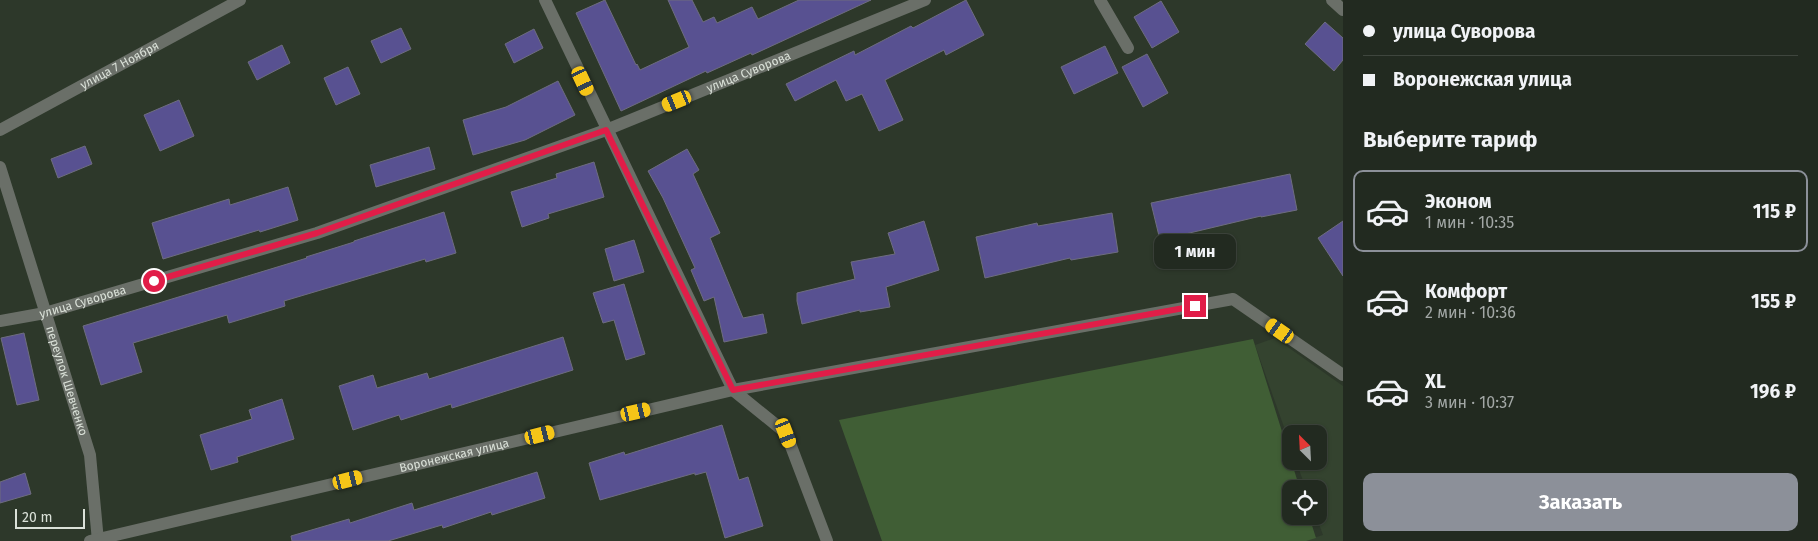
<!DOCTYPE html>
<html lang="ru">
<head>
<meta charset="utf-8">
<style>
	:root { --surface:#222a20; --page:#2a3229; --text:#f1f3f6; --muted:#a2a7a5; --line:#3f463e; --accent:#8c9099 }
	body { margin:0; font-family:"Fira Sans",sans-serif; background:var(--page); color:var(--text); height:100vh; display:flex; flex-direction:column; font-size:19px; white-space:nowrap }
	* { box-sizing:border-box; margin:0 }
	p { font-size:16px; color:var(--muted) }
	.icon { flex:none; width:28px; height:28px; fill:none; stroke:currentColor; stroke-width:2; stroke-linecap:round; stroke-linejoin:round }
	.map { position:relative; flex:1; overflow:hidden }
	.panel { display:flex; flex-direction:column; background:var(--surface); width:475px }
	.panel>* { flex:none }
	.top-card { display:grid; align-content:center; height:110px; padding:0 20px; background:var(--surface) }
	.needle { width:32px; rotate:336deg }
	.tools { position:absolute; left:1282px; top:425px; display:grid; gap:10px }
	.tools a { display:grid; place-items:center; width:45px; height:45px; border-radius:10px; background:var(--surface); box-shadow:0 1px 4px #0004,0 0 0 1px var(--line); font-size:25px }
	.scale { position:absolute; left:15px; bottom:12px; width:70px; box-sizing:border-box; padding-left:5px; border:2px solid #dae1d8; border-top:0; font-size:14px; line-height:18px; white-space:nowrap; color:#dae1d8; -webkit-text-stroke:4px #2d382a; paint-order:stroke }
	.end { position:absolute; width:22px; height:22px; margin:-11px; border:6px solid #e11d48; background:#fff; box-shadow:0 0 0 2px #fff }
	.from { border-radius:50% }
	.bubble { position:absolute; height:35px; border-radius:10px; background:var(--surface); box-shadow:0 1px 4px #0004,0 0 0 1px var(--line); font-size:16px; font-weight:700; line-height:35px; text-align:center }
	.car { position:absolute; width:15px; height:30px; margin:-15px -8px; border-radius:6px; box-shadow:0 0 4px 1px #0007; background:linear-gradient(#f5c518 24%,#345 0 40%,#f5c518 0 76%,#345 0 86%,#f5c518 0) }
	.top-card b { display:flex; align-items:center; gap:18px; height:48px; font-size:19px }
	.top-card b+b { border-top:1px solid var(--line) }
	.top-card i { width:12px; height:12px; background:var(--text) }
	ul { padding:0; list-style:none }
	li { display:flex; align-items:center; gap:15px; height:82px; margin:0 10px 8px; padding:0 10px; border:2px solid transparent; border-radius:10px }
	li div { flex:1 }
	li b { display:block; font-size:19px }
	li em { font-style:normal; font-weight:700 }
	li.on { border-color:var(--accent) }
	li>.icon { width:45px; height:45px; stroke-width:1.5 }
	h2 { padding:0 20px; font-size:22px; line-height:60px }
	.button { display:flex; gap:10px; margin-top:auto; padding:10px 20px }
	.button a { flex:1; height:58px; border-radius:10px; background:var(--accent); color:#fff; font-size:20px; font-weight:700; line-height:58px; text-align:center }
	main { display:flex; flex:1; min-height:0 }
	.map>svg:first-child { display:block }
</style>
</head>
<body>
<main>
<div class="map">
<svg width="1343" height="541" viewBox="0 0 1343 541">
	<rect width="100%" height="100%" fill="#2d382a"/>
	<path fill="#34432f" d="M 1275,338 L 1343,386 L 1343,541 L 1303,541 L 1323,535 L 1316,516 L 1319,516 L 1319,489 L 1306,489 L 1296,461 L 1319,461 L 1319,434 L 1291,434 L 1291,447 L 1255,345 Z"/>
	<path fill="#405e35" d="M 1253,339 L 1300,489 L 1291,489 L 1291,516 L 1309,516 L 1316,538 L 1306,541 L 882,541 L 839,420 Z"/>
	<path fill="#585191" stroke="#6e6d7f" d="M 605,0 L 636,65 L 637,64 L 640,70 L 689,47 L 668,0 L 692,0 L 703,22 L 714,17 L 717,23 L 752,7 L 758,19 L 799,0 L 871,0 L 778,43 L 752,55 L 751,53 L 707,73 L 706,71 L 621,111 L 576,13 Z
		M 966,0 L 984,35 L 946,55 L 944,50 L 885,80 L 903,120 L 879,131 L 862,94 L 846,101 L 836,80 L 795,101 L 786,84 L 854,51 L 855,55 L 911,26 L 913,28 Z
		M 1161,1 L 1179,32 L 1152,48 L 1134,17 Z
		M 1325,22 L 1343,38 L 1343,60 L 1334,71 L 1305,44 Z
		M 401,28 L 411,49 L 381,63 L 371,41 Z
		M 534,29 L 543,48 L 514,63 L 505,44 Z
		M 282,45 L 290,63 L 257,80 L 248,62 Z
		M 1105,46 L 1118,73 L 1074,94 L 1061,67 Z
		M 1147,54 L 1168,93 L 1143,107 L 1122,67 Z
		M 348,67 L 360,94 L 336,105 L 324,78 Z
		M 558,81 L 575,115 L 525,140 L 473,155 L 463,120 L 506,107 Z
		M 179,100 L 194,136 L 160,151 L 144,115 Z
		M 85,146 L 92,164 L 58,178 L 51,159 Z
		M 429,147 L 435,169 L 376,187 L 370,165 Z
		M 687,149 L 699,170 L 693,174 L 720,233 L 710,238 L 743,318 L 763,314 L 767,333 L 724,342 L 714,297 L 704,301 L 691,270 L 695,268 L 663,198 L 648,171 Z
		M 594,162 L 604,197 L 548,214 L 549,218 L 522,227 L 511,192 L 557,178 L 556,174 Z
		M 1290,174 L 1297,210 L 1261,217 L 1261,216 L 1160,240 L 1151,203 Z
		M 288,187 L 298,220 L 260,232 L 259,230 L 163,259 L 152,223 L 229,199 L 230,205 Z
		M 444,212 L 456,253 L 426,262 L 425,259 L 284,301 L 285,306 L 229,323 L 227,315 L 133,343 L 142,372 L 101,385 L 83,326 L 307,258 L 306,257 L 354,242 L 354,241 Z
		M 1112,213 L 1118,252 L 1071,260 L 1070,258 L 985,278 L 976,237 L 1037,223 L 1038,226 Z
		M 924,221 L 939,270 L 886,287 L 890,307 L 860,312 L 860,310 L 802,324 L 797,301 L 797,293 L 855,279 L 851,262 L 895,254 L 888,233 Z
		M 1343,221 L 1343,276 L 1318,238 Z
		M 634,240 L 644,272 L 614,281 L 605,249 Z
		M 624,284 L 645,354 L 626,360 L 614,320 L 603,323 L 593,293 Z
		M 24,333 L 39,400 L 17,405 L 1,338 Z
		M 563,337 L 573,370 L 452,408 L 451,404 L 401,420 L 399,415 L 353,430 L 339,386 L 373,375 L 377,388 L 427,373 L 429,379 Z
		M 282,399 L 294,439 L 237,457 L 238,462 L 211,470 L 200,435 L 252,419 L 249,410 Z
		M 722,425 L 739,480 L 748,477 L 763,526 L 725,538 L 706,472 L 695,475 L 695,473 L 600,500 L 589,463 L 624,452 L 625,455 Z
		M 537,472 L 545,498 L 492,515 L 491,512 L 443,528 L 442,525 L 388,541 L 292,541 L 291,536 L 349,519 L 350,523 L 412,503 L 414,510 Z
		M 25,473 L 31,494 L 0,503 L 0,482 Z"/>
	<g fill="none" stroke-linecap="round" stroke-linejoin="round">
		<g stroke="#6a6f68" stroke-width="12">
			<path d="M 545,0 L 733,390 L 786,433 L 827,541"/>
			<path d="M 1100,0 L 1128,48"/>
			<path d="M 1332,0 L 1343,10"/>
			<path id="s1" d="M 0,130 L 240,0"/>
			<path id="s2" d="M 0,167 L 90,455 L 98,541"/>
			<path id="s3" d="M 0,321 L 45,313 L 317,233 L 606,130 L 925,0"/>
			<path id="s4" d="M 90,541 L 733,390 L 1233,299 L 1343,375"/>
		</g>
	</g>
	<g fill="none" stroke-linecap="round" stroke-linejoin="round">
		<path stroke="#e11d48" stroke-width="6" d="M 154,281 L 317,233 L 606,130 L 733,390 L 1195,306"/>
	</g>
	<g text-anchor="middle" stroke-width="5" stroke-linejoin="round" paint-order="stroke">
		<g font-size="12" fill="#dae1d8" stroke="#2d382a">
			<text dy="4" stroke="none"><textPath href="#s1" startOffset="136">улица 7 Ноября</textPath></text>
			<text dy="4" stroke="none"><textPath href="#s3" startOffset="790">улица Суворова</textPath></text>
			<text dy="4" stroke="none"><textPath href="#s3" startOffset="85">улица Суворова</textPath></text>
			<text dy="4" stroke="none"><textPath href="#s2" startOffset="224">переулок Шевченко</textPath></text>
			<text dy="4" stroke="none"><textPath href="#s4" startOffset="374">Воронежская улица</textPath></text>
		</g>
	</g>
</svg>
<div class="tools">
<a><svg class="needle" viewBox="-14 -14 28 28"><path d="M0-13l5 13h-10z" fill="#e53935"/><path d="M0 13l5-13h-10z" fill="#a2a7a5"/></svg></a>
<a><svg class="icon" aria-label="locate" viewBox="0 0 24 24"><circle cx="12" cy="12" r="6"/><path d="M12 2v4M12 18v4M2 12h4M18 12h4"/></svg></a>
</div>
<div class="scale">20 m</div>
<i class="end from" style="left:154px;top:281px"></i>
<i class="end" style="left:1195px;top:306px"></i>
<div class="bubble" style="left:1154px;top:234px;width:82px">1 мин</div>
<i class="car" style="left:583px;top:81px;rotate:155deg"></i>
<i class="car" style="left:677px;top:101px;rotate:248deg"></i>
<i class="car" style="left:1280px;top:331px;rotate:305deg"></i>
<i class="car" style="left:636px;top:412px;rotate:77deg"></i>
<i class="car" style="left:786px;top:433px;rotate:159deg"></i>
<i class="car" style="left:540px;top:435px;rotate:76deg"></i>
<i class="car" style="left:348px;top:480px;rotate:76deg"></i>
</div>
<section class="panel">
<div class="top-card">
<b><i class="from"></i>улица Суворова</b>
<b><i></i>Воронежская улица</b>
</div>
<h2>Выберите тариф</h2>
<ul>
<li class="on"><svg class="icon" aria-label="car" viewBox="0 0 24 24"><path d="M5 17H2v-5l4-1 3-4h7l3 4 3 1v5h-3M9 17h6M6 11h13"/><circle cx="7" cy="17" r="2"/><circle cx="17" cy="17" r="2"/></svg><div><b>Эконом</b><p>1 мин · 10:35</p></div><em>115 ₽</em></li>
<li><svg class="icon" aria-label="car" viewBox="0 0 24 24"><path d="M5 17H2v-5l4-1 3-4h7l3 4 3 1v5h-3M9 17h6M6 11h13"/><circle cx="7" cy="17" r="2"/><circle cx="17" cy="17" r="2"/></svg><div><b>Комфорт</b><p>2 мин · 10:36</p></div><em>155 ₽</em></li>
<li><svg class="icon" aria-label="car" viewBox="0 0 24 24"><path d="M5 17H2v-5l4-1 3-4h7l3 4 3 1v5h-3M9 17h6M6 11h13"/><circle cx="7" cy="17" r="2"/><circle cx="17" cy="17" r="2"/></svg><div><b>XL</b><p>3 мин · 10:37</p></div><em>196 ₽</em></li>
</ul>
<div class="button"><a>Заказать</a></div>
</section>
</main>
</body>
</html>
